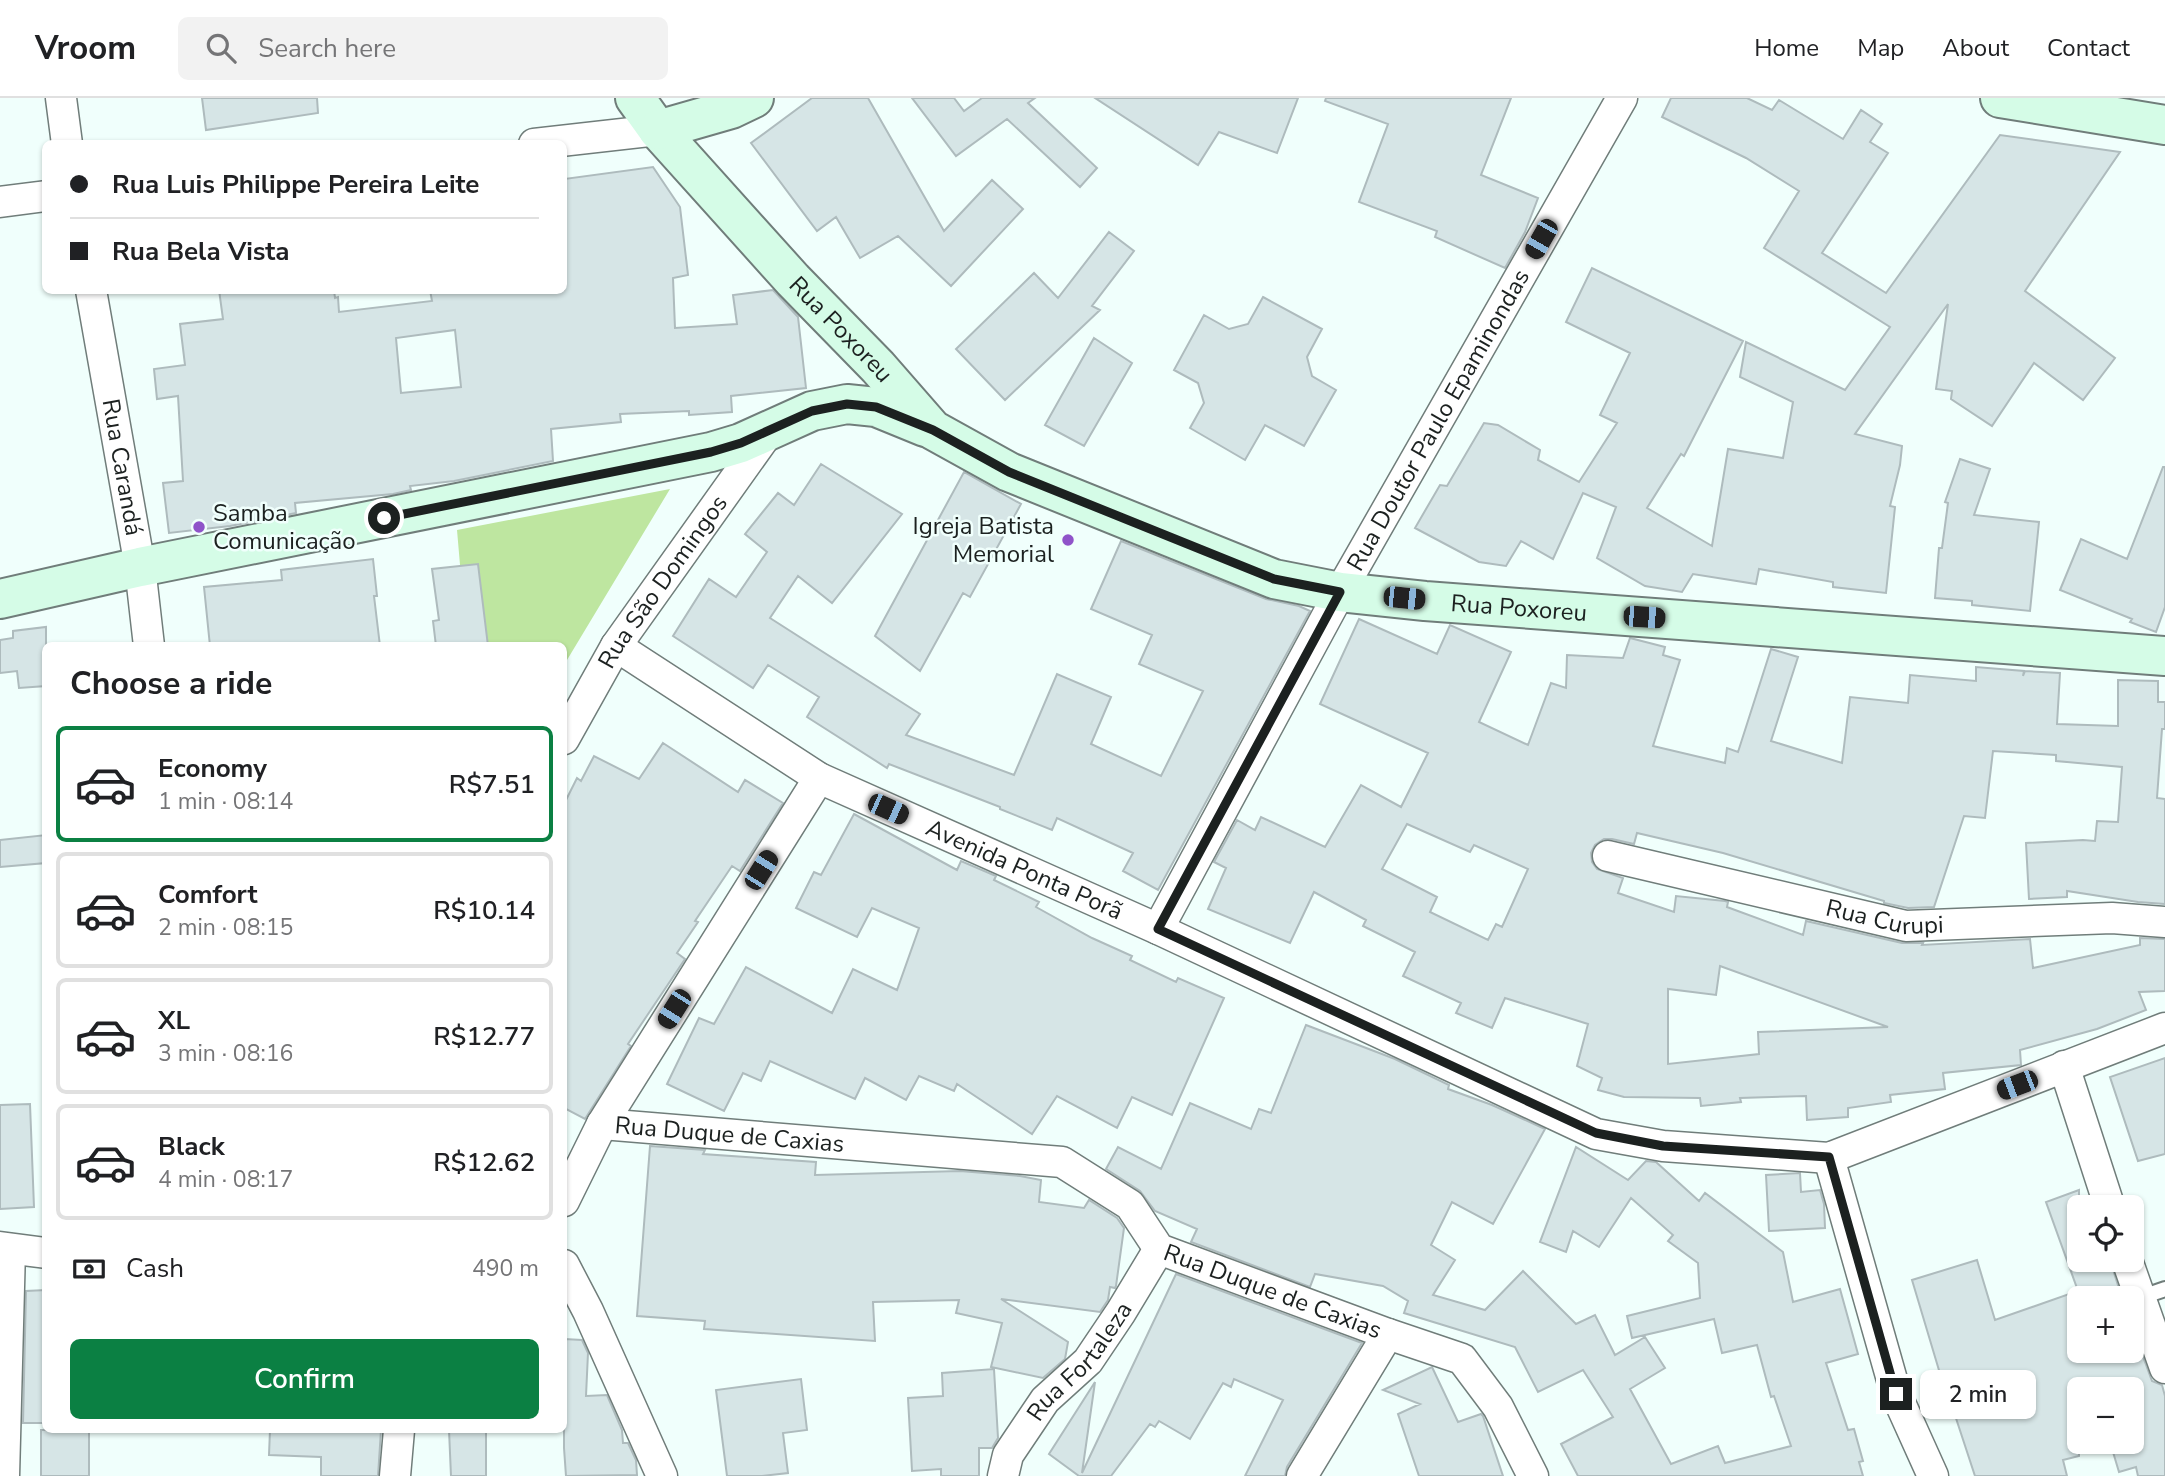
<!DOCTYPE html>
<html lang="en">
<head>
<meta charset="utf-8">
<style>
	:root { --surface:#fff; --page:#f2f2f2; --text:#202124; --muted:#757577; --line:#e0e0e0; --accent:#0b8043 }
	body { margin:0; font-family:"Nunito Sans",sans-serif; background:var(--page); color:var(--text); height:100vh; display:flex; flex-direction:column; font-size:26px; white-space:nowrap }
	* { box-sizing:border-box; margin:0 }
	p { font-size:23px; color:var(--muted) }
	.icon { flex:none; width:38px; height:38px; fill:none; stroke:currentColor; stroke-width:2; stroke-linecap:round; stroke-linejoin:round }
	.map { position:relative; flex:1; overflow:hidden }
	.drawer { position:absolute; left:42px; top:544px; width:525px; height:791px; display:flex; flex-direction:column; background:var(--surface); border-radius:10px; box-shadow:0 2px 5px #0004 }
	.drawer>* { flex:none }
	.banner { position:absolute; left:42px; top:42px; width:525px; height:154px; border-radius:10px; box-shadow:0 2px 5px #0004; display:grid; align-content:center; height:154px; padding:0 28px; background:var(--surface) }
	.tools { position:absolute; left:2067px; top:1097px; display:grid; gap:14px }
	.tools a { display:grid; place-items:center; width:77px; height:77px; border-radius:10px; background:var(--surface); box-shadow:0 2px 5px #0004; font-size:35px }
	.end { position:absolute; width:32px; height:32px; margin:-16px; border:9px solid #1c2120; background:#fff; box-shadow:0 0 0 4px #fff }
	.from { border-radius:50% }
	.bubble { position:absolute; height:49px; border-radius:10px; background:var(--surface); box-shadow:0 2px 5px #0004; font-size:23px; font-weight:600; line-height:49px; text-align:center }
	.car { position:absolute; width:21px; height:42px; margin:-21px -10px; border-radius:9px; box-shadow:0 0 5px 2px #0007; background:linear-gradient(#222 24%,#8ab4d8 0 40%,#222 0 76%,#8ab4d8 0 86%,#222 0) }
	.banner b { display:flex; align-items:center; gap:24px; height:66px; font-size:26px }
	.banner b+b { border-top:2px solid var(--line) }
	.banner i { width:18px; height:18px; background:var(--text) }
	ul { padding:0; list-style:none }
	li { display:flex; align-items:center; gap:21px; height:116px; margin:0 14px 10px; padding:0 14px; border:4px solid var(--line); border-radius:10px }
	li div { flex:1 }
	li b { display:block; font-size:26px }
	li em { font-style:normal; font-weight:600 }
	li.on { border-color:var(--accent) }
	li>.icon { width:63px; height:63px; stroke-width:1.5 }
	h2 { padding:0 28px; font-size:32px; line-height:84px }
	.pay { display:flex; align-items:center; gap:18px; height:77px; padding:0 28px; font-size:26px }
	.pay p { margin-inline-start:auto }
	.cta { display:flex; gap:14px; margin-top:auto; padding:14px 28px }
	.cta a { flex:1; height:80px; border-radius:10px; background:var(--accent); color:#fff; font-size:28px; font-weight:600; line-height:80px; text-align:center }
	header { display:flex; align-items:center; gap:42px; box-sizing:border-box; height:98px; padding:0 35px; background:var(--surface); border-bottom:2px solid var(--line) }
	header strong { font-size:33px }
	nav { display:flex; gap:38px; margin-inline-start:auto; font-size:24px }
	.search { width:490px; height:63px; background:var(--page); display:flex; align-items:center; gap:18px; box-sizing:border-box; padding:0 24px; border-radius:10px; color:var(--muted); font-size:26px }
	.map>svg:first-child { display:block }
</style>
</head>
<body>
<header>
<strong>Vroom</strong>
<div class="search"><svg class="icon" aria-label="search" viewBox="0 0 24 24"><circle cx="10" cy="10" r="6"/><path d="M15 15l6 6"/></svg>Search here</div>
<nav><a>Home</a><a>Map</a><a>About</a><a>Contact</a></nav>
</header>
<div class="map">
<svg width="2165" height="1378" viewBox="0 0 2165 1378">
	<rect width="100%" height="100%" fill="#f0fffc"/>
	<path fill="#bee6a0" d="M 670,391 L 564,567 L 564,548 L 467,548 L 457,432 Z"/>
	<path fill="#d6e5e6" stroke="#aebbbd" stroke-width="2" fill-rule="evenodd" d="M 202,0 L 317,0 L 318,15 L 206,32 Z
		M 812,0 L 868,0 L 944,133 L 992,82 L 1023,111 L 951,188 L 898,138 L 860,160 L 836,119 L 817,133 L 751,45 Z
		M 912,0 L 954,0 L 964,13 L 982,0 L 1035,0 L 1028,5 L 1097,70 L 1080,89 L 1007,21 L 956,58 Z
		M 1095,0 L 1298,0 L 1277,55 L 1219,34 L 1198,67 Z
		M 1326,0 L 1511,0 L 1481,77 L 1538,100 L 1525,134 L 1505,170 L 1435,139 L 1437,133 L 1359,104 L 1388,26 L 1325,3 Z
		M 1671,0 L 1747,0 L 1772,12 L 1779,2 L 1843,41 L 1861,12 L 1882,26 L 1870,44 L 1888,55 L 1822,155 L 1886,195 L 2000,37 L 2120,54 L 2025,193 L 2115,260 L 2083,302 L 2034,265 L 1992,328 L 1951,301 L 1952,293 L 1936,291 L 1948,206 L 1855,336 L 1902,348 L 1900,367 L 1890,408 L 1895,409 L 1886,495 L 1833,489 L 1833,484 L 1759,471 L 1756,486 L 1693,476 L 1682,494 L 1645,488 L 1597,460 L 1616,409 L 1583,395 L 1553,461 L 1521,443 L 1506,468 L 1479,464 L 1415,430 L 1440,387 L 1447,388 L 1484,325 L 1498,327 L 1540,352 L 1538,362 L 1579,384 L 1617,325 L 1600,317 L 1630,255 L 1566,224 L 1592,170 L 1743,243 L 1684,358 L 1681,356 L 1647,410 L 1712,448 L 1728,351 L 1783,360 L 1793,304 L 1740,279 L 1746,244 L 1845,292 L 1890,229 L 1764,150 L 1799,93 L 1746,60 L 1662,19 Z
		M 653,69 L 680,109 L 688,177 L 673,180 L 675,230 L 737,226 L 733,197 L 773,192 L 798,219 L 806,290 L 731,298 L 732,314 L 689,317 L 689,313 L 620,316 L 621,324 L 551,331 L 553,363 L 454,383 L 410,388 L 411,392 L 393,396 L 295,405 L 296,415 L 230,428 L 169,435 L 163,385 L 183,383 L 178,298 L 157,301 L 154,271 L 185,267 L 180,226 L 223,221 L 219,192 L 334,192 L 335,200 L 338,199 L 339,214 L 432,203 L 430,192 L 564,192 L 564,81 ZM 455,232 L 461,289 L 401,295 L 396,240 Z
		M 1109,134 L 1134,153 L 1092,208 L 1100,212 L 1005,302 L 956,251 L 1034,175 L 1058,200 Z
		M 1263,199 L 1322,231 L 1307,259 L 1312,278 L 1336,292 L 1304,348 L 1265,327 L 1245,362 L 1190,330 L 1204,305 L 1198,285 L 1174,272 L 1204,217 L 1229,231 L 1248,226 Z
		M 1094,240 L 1132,265 L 1084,348 L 1045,327 Z
		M 1960,361 L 1990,371 L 1974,417 L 2039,424 L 2030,513 L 1972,507 L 1972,503 L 1935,500 L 1939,450 L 1942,450 L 1948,405 L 1945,404 Z
		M 821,366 L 902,416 L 832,505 L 798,478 L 770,520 L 920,616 L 906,637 L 1014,677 L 1057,576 L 1111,599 L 1091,646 L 1161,678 L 1203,593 L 1139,566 L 1152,537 L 1091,511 L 1121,443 L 1266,501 L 1299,508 L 1310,513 L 1158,792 L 1123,773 L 1133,755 L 1057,720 L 1052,732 L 1000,711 L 1000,709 L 889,666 L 887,670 L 807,619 L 819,599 L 768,567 L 753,590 L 673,538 L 709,481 L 736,499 L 767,454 L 745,436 L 778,395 L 794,407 Z
		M 2163,369 L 2165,369 L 2165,509 L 2156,534 L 2130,524 L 2132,521 L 2060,492 L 2081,441 L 2127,461 Z
		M 964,374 L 1021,406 L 970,499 L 963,495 L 920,573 L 875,538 Z
		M 373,461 L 377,498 L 374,498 L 380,548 L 210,548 L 204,489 L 282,482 L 281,472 Z
		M 478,466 L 488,548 L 436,548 L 433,523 L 439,522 L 432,471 Z
		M 1359,521 L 1437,556 L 1450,527 L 1511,554 L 1479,624 L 1528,647 L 1551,585 L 1566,590 L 1567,557 L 1623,560 L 1630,540 L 1665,549 L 1663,557 L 1680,562 L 1653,648 L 1725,665 L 1727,650 L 1738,654 L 1771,551 L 1798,559 L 1771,643 L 1842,665 L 1850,599 L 1908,605 L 1910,577 L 1976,583 L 1976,569 L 2024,573 L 2023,578 L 2025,573 L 2060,575 L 2057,626 L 2118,628 L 2118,582 L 2158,583 L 2158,604 L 2165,604 L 2165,631 L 2162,631 L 2157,700 L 2165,701 L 2165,806 L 2138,804 L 2067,793 L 2067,799 L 2029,801 L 2026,745 L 2083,742 L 2095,743 L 2097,723 L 2118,724 L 2122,669 L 2056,663 L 2056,657 L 1993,653 L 1985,720 L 1964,718 L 1934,809 L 1908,810 L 1884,805 L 1884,803 L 1723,755 L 1637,735 L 1634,746 L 1612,741 L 1604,741 L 1595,747 L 1591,755 L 1592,764 L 1597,771 L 1623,780 L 1618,795 L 1674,814 L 1676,798 L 1725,803 L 1728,804 L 1727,809 L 1803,837 L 1806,823 L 1902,845 L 1923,845 L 1922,847 L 2030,841 L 2033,870 L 2140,847 L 2140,840 L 2165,841 L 2165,893 L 2139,894 L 2146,912 L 2097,931 L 2020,952 L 2021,967 L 1943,975 L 1945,991 L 1890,997 L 1891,1004 L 1848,1010 L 1848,1019 L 1807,1022 L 1806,998 L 1740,1000 L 1741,1004 L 1701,1008 L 1700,1000 L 1624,999 L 1598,992 L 1602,980 L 1577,968 L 1588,926 L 1505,900 L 1492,930 L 1456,915 L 1461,905 L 1403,878 L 1415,854 L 1363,828 L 1366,822 L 1314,794 L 1290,845 L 1208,811 L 1226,770 L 1214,764 L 1237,722 L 1255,732 L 1261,719 L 1325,749 L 1361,687 L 1401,709 L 1428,655 L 1320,606 ZM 1407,726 L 1470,754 L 1474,747 L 1528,771 L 1502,829 L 1496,826 L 1488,842 L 1430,814 L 1437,799 L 1382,771 ZM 1720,868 L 1888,929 L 1758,934 L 1759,956 L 1668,966 L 1668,891 L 1716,897 Z
		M 46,529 L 46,588 L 19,590 L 17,573 L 0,575 L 0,542 L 13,540 L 13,533 Z
		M 663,645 L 738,694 L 745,682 L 783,705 L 740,773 L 732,768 L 695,823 L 698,824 L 677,855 L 685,861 L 628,946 L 631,948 L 585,1021 L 564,1010 L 564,706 L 577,680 L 581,683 L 594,658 L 639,681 Z
		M 854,716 L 957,772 L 961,763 L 996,778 L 994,782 L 1039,804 L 1036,809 L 1092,840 L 1132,858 L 1130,862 L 1176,884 L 1178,880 L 1224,900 L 1172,1017 L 1132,999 L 1117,1030 L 1057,998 L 1032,1036 L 957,986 L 954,993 L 919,978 L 906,1002 L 865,980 L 855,1001 L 770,963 L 761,983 L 743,975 L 724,1013 L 667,986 L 699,920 L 714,926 L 746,869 L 832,915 L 853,871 L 897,892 L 919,830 L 872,810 L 857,839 L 796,810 L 814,774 L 821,777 Z
		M 46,737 L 46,765 L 0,769 L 0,742 Z
		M 1306,927 L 1395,961 L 1449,987 L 1448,991 L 1492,1007 L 1545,1031 L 1493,1126 L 1452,1104 L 1431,1147 L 1455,1162 L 1433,1197 L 1485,1212 L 1523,1173 L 1576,1226 L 1595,1217 L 1615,1257 L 1645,1239 L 1665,1270 L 1630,1291 L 1671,1366 L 1718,1348 L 1725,1365 L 1791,1348 L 1774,1298 L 1771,1299 L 1757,1247 L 1722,1255 L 1714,1221 L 1632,1240 L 1627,1218 L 1700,1200 L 1698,1165 L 1668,1143 L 1673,1137 L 1631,1100 L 1599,1149 L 1573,1133 L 1566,1154 L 1540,1144 L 1576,1049 L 1628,1082 L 1646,1063 L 1656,1064 L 1699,1103 L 1705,1095 L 1783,1154 L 1793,1204 L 1840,1191 L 1858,1256 L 1826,1265 L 1848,1332 L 1854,1331 L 1863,1363 L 1859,1364 L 1863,1378 L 1578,1378 L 1561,1346 L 1613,1319 L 1583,1272 L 1538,1294 L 1515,1249 L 1404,1215 L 1408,1203 L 1383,1188 L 1315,1176 L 1310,1189 L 1191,1144 L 1197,1131 L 1155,1113 L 1140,1093 L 1106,1071 L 1118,1049 L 1161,1071 L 1190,1005 L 1251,1031 L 1259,1011 L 1271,1015 Z
		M 2165,960 L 2165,1056 L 2138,1063 L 2110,979 Z
		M 30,1006 L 34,1109 L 0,1111 L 0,1007 Z
		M 650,1048 L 705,1052 L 703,1056 L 816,1064 L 815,1077 L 960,1073 L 1020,1078 L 1041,1082 L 1039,1104 L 1084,1110 L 1089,1102 L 1117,1120 L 1124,1130 L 1116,1188 L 1115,1190 L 1110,1189 L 1108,1202 L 1100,1214 L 1001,1201 L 1068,1244 L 1065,1261 L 1043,1280 L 991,1269 L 1002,1225 L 956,1215 L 959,1202 L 873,1204 L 875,1243 L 704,1231 L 705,1223 L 637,1218 Z
		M 1800,1075 L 1801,1094 L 1820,1092 L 1824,1106 L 1825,1130 L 1769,1133 L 1766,1077 Z
		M 2079,1092 L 2079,1162 L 2110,1162 L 2122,1200 L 2081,1200 L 2079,1195 L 2079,1253 L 2132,1253 L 2132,1238 L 2135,1237 L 2152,1283 L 2162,1287 L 2165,1298 L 2165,1378 L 2138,1378 L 2136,1369 L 2119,1374 L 2110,1344 L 2132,1344 L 2132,1292 L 2079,1292 L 2079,1358 L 2063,1362 L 2067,1378 L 1975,1378 L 1949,1299 L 1947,1299 L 1912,1182 L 1977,1162 L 1995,1222 L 2078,1193 L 2046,1104 Z
		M 1176,1176 L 1362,1245 L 1287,1369 L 1285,1378 L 1245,1378 L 1283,1302 L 1234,1281 L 1231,1289 L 1223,1285 L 1190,1341 L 1159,1323 L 1155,1329 L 1150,1326 L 1111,1378 L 1079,1378 L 1049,1356 L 1095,1284 L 1082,1375 Z
		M 46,1192 L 46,1325 L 23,1325 L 26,1193 Z
		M 564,1241 L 582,1242 L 588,1255 L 586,1298 L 607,1297 L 622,1332 L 623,1345 L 628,1345 L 636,1362 L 637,1377 L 566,1378 L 564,1350 Z
		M 1432,1269 L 1458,1324 L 1481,1316 L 1483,1318 L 1503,1378 L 1419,1378 L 1398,1316 L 1420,1306 L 1383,1292 Z
		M 994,1271 L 998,1340 L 992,1350 L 979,1350 L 979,1378 L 941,1378 L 941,1371 L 912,1373 L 908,1300 L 943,1298 L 942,1275 Z
		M 801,1281 L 807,1332 L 783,1335 L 788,1375 L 762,1378 L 727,1378 L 716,1292 Z
		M 41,1332 L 89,1332 L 89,1378 L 41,1378 Z
		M 270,1332 L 381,1332 L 378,1378 L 321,1378 L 321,1359 L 269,1357 Z
		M 449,1332 L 486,1332 L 486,1378 L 451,1378 Z"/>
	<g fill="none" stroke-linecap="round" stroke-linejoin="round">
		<g stroke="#707d7a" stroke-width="18">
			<path id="lane" d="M 2139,1200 L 2165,1191"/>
		</g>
		<g stroke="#707d7a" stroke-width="33">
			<g id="street">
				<path d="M 61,0 L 67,46"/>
				<path d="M 534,46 L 658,32"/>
				<path d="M 0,104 L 46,98"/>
				<path id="s1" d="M 91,192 L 140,469 L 149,548"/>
				<path id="s2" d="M 616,548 L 819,680 L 1158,831 L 1596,1036 L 1663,1048 L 1829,1060 L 2165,930"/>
				<path id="s3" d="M 564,641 L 616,548 L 770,332"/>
				<path id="s4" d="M 1608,758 L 1906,828 L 2112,820 L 2165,824"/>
				<path id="s5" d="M 1158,831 L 1340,494 L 1622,0"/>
				<path d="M 2064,968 L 2110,1110"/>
				<path id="s6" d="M 602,1026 L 1062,1064 L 1130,1107 L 1159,1151 L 1388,1236 L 1462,1261 L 1498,1309 L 1533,1378"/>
				<path d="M 1829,1060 L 1896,1296 L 1933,1378"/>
				<path d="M 564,1103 L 602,1026 L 819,680"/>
				<path d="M 0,1149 L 46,1155"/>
				<path d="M 2127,1162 L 2165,1270"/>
				<path d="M 564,1167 L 588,1213 L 662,1378"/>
				<path d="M 4,1378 L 10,1151"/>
				<path d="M 395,1378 L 399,1332"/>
				<path id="s7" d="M 1003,1378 L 1008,1357 L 1045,1302 L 1088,1263 L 1121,1214 L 1159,1151"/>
				<path d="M 1302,1378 L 1388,1236"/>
			</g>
		</g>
		<g stroke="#707d7a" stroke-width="42">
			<g id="secondary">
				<path id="s8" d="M 635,0 L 658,32 L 793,182 L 878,269 L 933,332 L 1009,374 L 1274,481 L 1340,494 L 1425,503 L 2165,558"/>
				<path d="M 2000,0 L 2165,27"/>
				<path d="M 658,32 L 731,11 L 754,0"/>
				<path d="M 0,501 L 140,469 L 711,354 L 741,345 L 812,313 L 847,306 L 876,309 L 925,329"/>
			</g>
		</g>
		<use href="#lane" stroke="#fff" stroke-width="14"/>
		<use href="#street" stroke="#fff" stroke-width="30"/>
		<use href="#secondary" stroke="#d5fce7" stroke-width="38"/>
	</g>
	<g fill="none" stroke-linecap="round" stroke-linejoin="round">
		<path stroke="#1c2120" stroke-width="9" d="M 384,420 L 711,354 L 741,345 L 812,313 L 847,306 L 876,309 L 933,332 L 1009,374 L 1274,481 L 1340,494 L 1158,831 L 1596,1035 L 1663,1048 L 1829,1059 L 1896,1296"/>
	</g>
	<g fill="#8f53c9" stroke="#f0fffc" stroke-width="2.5">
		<circle cx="199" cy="429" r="7"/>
		<circle cx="1068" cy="442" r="7"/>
	</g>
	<g text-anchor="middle" stroke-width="5" stroke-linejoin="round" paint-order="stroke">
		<g font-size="24" fill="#1c2120" stroke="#f0fffc">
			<text dy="8" stroke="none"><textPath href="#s8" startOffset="310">Rua Poxoreu</textPath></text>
			<text dy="8" stroke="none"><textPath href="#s5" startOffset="581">Rua Doutor Paulo Epaminondas</textPath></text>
			<text dy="8" stroke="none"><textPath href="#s1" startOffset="180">Rua Carandá</textPath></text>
			<text dy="8" stroke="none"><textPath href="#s3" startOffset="186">Rua São Domingos</textPath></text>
			<text dy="8" stroke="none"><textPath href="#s8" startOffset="1066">Rua Poxoreu</textPath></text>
			<text dy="8" stroke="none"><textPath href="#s2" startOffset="467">Avenida Ponta Porã</textPath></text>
			<text dy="8" stroke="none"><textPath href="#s4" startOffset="284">Rua Curupi</textPath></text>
			<text dy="8" stroke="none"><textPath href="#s6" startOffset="128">Rua Duque de Caxias</textPath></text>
			<text dy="8" stroke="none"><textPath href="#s6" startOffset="716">Rua Duque de Caxias</textPath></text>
			<text dy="8" stroke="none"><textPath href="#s7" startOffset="140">Rua Fortaleza</textPath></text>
		</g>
		<g font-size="24" fill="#1c2120" stroke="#f0fffc" text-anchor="start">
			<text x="213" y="423">Samba<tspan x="213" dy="28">Comunicação</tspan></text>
			<text x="1054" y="436" text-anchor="end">Igreja Batista<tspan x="1054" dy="28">Memorial</tspan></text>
		</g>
	</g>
</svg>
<div class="tools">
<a><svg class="icon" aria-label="locate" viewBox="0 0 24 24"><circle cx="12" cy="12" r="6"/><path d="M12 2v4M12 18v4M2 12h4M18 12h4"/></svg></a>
<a>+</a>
<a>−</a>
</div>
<i class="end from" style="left:384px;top:420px"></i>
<i class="end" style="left:1896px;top:1296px"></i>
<div class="bubble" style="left:1920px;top:1272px;width:116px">2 min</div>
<i class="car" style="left:1541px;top:141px;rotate:210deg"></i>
<i class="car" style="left:1404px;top:500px;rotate:96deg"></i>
<i class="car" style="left:1644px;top:519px;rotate:94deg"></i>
<i class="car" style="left:888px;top:711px;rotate:114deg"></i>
<i class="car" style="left:761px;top:772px;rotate:32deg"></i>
<i class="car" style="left:674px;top:911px;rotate:212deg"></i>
<i class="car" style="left:2017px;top:987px;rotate:249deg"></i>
<div class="banner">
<b><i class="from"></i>Rua Luis Philippe Pereira Leite</b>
<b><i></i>Rua Bela Vista</b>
</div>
<section class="drawer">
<h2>Choose a ride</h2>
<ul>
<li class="on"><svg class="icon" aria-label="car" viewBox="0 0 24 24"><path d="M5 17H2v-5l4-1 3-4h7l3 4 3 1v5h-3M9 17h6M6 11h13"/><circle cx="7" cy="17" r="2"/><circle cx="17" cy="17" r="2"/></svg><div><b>Economy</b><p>1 min · 08:14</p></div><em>R$7.51</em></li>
<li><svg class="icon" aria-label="car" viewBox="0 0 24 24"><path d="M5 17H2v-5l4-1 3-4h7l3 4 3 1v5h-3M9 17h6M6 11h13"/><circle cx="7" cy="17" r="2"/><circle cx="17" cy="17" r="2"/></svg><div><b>Comfort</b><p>2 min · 08:15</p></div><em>R$10.14</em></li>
<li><svg class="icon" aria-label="car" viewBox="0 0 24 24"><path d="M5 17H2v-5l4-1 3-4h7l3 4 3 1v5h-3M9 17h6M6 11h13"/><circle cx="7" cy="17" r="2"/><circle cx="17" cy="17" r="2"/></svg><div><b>XL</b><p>3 min · 08:16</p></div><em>R$12.77</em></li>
<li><svg class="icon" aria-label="car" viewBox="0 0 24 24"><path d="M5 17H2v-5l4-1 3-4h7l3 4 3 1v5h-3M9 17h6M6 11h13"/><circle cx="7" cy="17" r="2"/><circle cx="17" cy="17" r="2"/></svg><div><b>Black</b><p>4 min · 08:17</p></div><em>R$12.62</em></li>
</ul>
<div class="pay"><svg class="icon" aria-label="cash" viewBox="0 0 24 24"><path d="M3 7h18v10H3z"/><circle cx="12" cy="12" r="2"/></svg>Cash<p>490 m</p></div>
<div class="cta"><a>Confirm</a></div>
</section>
</div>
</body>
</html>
